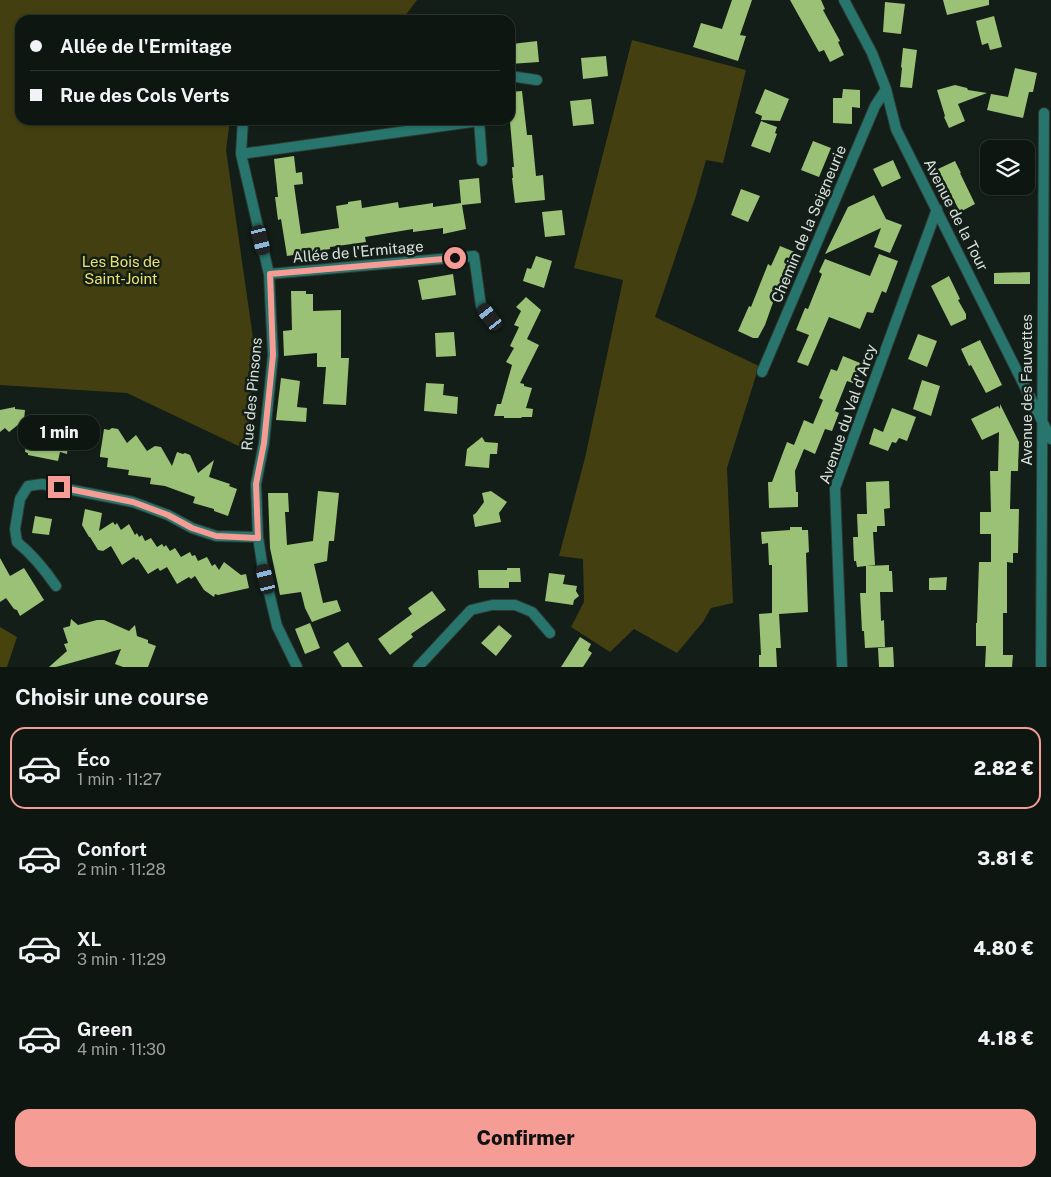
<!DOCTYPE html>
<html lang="fr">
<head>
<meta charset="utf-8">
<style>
	:root { --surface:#0e1611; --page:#171f1a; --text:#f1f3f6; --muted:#9b9f9f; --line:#2e3531; --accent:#f59c95 }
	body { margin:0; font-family:"Public Sans",sans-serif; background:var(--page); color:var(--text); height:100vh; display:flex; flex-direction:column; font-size:19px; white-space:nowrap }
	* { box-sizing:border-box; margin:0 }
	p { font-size:16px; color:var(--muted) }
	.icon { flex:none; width:28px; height:28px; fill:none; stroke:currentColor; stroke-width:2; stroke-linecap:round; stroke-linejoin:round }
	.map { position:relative; height:667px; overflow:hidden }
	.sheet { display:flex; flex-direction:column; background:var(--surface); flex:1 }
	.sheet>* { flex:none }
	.hud { position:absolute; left:15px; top:15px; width:500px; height:110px; border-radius:15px; box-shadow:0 1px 4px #0004,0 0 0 1px var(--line); display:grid; align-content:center; height:110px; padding:0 15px; background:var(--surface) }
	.controls { position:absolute; left:980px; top:140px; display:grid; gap:10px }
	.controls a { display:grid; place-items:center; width:55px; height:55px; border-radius:10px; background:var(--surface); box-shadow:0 1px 4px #0004,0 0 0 1px var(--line); font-size:25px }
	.end { position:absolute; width:22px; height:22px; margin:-11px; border:6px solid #f59c95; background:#111; box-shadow:0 0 0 2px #111 }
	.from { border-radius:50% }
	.bubble { position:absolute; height:35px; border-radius:15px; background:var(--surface); box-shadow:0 1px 4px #0004,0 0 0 1px var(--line); font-size:16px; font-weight:800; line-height:35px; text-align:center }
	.car { position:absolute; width:15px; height:30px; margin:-15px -8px; border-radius:6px; box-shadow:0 0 4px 1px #0007; background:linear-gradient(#222 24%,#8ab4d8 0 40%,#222 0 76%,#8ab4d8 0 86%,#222 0) }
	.hud b { display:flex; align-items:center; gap:18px; height:48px; font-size:19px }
	.hud b+b { border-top:1px solid var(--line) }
	.hud i { width:12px; height:12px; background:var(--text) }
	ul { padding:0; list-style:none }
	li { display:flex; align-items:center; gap:15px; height:82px; margin:0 10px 8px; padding:0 5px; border:2px solid transparent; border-radius:15px }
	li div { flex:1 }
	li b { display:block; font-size:19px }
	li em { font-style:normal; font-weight:800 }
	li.on { border-color:var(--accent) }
	li>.icon { width:45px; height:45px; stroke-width:1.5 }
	h2 { padding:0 15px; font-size:22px; line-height:60px }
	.action { display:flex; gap:10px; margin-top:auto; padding:10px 15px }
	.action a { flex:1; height:58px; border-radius:15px; background:var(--accent); color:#111; font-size:20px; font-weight:800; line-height:58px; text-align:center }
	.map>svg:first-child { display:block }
</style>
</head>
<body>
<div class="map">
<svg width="1051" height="667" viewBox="0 0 1051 667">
	<rect width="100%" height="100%" fill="#121e17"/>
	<path fill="#47430c" d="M 0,627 L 17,637 L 7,667 L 0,667 Z"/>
	<path fill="#433f10" d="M 0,0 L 417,0 L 402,20 L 255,20 L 245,18 L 244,20 L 20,20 L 20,120 L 230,120 L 226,150 L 253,338 L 249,451 L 127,393 L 0,385 Z
		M 632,40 L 746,70 L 723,163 L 706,160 L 695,199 L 655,317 L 759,366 L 727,468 L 733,603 L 711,608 L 703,622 L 677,653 L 634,629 L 610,652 L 571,627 L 584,602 L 583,559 L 559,556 L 585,458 L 623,280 L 574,268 Z"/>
	<path fill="#9bc177" d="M 732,0 L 752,0 L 740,35 L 746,36 L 738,61 L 693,47 L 701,23 L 722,29 Z
		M 790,0 L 821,0 L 825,9 L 823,10 L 840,41 L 838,42 L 844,55 L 830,62 L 824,50 L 819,52 Z
		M 943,0 L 989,0 L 989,5 L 947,15 Z
		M 885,2 L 905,4 L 901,34 L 883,32 Z
		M 994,16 L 1002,47 L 990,50 L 988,43 L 982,45 L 976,21 Z
		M 537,41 L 539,62 L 510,64 L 510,53 L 513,52 L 512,44 Z
		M 903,48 L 917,50 L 912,88 L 900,87 L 902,68 L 901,67 Z
		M 606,56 L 608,76 L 583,79 L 581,58 Z
		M 1015,68 L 1037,73 L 1033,92 L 1029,92 L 1023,118 L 987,110 L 991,94 L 1008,97 Z
		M 955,85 L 967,88 L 968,90 L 987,93 L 958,104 L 965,121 L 949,128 L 944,117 L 945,116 L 937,90 Z
		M 765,89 L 789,99 L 780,121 L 761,120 L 762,116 L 755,113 Z
		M 843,89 L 860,90 L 860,108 L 852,107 L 852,124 L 833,123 L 833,98 L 842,98 Z
		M 522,91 L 527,135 L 532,135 L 536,176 L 543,175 L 545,200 L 515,203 L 512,178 L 513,178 L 512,167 L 514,167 L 510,122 L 510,92 Z
		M 591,99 L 594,124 L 573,126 L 570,101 Z
		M 761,121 L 777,127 L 775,133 L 777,134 L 770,153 L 751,146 Z
		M 813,141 L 831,148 L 819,177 L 801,170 Z
		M 294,156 L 296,173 L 302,172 L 303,184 L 294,185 L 301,234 L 339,228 L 336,206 L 348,204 L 348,202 L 361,200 L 362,208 L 398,202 L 399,208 L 433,203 L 433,207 L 461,203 L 459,180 L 479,178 L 481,203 L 462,205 L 466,229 L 443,234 L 443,228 L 413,232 L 413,229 L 365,237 L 366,242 L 330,247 L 330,249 L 287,256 L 281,219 L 278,220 L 275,197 L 278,197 L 274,159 Z
		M 893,160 L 901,178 L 882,187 L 873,169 Z
		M 955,161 L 961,173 L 960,173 L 975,204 L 960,212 L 938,169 Z
		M 741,189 L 760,196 L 748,222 L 731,215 Z
		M 874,195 L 886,219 L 902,225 L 890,253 L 874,247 L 881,228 L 825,254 L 848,207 Z
		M 562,210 L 565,235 L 545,237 L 542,212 Z
		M 780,246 L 797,253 L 784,281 L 781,280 L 765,325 L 758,338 L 753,338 L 738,331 L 749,306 L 751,307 L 768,264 L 771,266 Z
		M 879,254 L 898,261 L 886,293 L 882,291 L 873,313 L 867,312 L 860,329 L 829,317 L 808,366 L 797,362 L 809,335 L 796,330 L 805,308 L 808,309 L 822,274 L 819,272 L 825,259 L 870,276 Z
		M 536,256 L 552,261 L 544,288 L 523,281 L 527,268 L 531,269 Z
		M 1030,272 L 1030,284 L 994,284 L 994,273 Z
		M 453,274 L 456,295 L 422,300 L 418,280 Z
		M 949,276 L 960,299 L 958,300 L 966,314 L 966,319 L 951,326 L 931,286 Z
		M 291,291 L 306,291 L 306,294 L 313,294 L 313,311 L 341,310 L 341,358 L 349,358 L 346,405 L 323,404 L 326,367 L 317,367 L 317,353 L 284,356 L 283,331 L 292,330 Z
		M 526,297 L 541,310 L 527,339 L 539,345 L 520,383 L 524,384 L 524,386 L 532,388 L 526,408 L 533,409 L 532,417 L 522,417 L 521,418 L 504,418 L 504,416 L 494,416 L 497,404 L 501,404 L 512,365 L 506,362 L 514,348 L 510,346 L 519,327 L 514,325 L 521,311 L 516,307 Z
		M 454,332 L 456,356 L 436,357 L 435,333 Z
		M 918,334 L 937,341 L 927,367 L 908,359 Z
		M 980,340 L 1002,385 L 986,393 L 971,365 L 969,366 L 961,349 Z
		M 843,356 L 860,363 L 853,383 L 847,381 L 835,411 L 839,413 L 832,431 L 825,429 L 815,454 L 804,449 L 795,471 L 796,492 L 798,492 L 798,507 L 769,508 L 768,482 L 772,482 L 787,442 L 794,445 L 804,420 L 813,424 L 823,400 L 819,398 L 831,369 L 837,371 Z
		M 281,378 L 300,381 L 297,407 L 307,408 L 306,422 L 276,420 Z
		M 922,380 L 940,386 L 931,416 L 913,409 Z
		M 426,383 L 444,384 L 443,395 L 458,397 L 457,414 L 424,411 Z
		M 1000,404 L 1019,442 L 1018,471 L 1011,471 L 1010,509 L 1019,509 L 1018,553 L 1013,553 L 1013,563 L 1007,562 L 1007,613 L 1003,613 L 1003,655 L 1013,655 L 1012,667 L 985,667 L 986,646 L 976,646 L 976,623 L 977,623 L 979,562 L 991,562 L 991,534 L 980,534 L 980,512 L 991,512 L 990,471 L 998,471 L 999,432 L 982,440 L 971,419 L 998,406 L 1000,409 Z
		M 15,407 L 15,409 L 25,410 L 24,420 L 9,432 L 5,428 L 0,432 L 0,410 Z
		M 892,408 L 916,417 L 907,441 L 899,438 L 896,443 L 892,442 L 888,451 L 869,444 L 874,428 L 883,432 Z
		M 61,419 L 64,425 L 70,426 L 67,454 L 60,452 L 58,461 L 28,455 L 28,453 L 25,452 L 29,424 L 50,428 Z
		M 112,428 L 118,429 L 127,443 L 136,435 L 147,451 L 155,446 L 161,447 L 172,466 L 177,452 L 183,454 L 185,453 L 190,455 L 198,473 L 214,460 L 209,477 L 230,484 L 229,486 L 237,489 L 228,516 L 214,511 L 214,509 L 193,503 L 195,497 L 165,486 L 150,484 L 151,478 L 128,475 L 129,470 L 107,467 L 108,458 L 100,457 L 100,455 L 104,429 L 109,430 Z
		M 482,437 L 485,442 L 498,443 L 497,454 L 490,454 L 489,468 L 465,466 L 467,449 Z
		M 889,481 L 890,508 L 884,509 L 885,526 L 877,526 L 877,532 L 873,532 L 875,565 L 866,566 L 889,565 L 889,571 L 892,571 L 893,592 L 880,592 L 881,621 L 884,620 L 885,647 L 865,648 L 864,631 L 862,631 L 860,593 L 866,593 L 866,566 L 857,567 L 856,561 L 854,561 L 853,537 L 858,537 L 857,514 L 867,514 L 866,482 Z
		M 318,491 L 339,493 L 334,541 L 329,541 L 327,561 L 314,564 L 323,603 L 337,600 L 341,611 L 312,622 L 305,608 L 301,592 L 280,595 L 270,548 L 268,493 L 288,493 L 289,512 L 285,512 L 287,545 L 313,541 Z
		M 491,491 L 507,502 L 499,513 L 501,522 L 475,527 L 473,515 L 476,513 L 484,502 L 482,493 Z
		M 85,509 L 102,513 L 99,531 L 113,522 L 115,525 L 117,523 L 121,530 L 129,524 L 135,535 L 137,533 L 139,537 L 142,535 L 145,541 L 151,538 L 157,547 L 162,544 L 164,547 L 166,545 L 170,551 L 175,548 L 181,557 L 190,552 L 192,556 L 195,555 L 198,561 L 207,557 L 212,566 L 215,564 L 219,570 L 224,562 L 241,575 L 246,574 L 249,588 L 218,595 L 215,594 L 214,597 L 204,590 L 195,576 L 191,579 L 189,577 L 177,584 L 167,567 L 160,571 L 158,568 L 148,574 L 138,559 L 136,560 L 134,557 L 122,565 L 111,546 L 103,551 L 98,550 L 90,537 L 89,537 L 82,525 Z
		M 35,516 L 52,519 L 49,535 L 32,533 Z
		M 790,527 L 802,527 L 802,530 L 808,530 L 809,552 L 806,553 L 808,612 L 779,614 L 781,648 L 776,648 L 777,667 L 759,667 L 759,655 L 761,655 L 759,614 L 772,613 L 772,565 L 769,565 L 768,543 L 762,544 L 761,532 L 790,530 Z
		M 0,558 L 10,576 L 24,568 L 44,600 L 20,616 L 17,610 L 14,609 L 6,598 L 0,602 Z
		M 507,568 L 520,568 L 521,582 L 509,582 L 509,588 L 479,588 L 478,570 L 507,570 Z
		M 549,573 L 565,575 L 563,584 L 577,586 L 576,591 L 579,596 L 574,600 L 573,605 L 545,601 Z
		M 947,577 L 946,590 L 929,590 L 929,578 Z
		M 432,591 L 446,610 L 411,634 L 413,637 L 390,655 L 378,639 L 412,614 L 408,608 Z
		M 71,619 L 78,625 L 97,620 L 104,620 L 129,631 L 135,625 L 137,636 L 148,640 L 148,643 L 156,646 L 148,667 L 123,667 L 115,664 L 121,649 L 56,667 L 49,667 L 67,651 L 64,644 L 68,643 L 63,628 L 70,626 Z
		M 310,623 L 320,648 L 305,654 L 295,629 Z
		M 499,625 L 512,636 L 496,656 L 481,643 Z
		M 580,637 L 591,644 L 588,650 L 592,653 L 583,667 L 561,667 Z
		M 348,642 L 363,667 L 342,667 L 333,652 Z
		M 893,647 L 894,667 L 879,667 L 878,648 Z"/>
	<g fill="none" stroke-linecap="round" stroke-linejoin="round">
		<g stroke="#2e3932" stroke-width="12">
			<path id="street" d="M 844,0 L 872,53 L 886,89 L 896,129 L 1051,439
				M 510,76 L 537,80
				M 243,120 L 241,154 L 269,274 L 273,355 L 264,443 L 256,484 L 258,537 L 262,563 L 277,626 L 297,667
				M 479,120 L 482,161
				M 241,154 L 479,121
				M 269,274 L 474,256 L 481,306 L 490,317
				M 762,372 L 875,106 L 886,89
				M 56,586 C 45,570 33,555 17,542 L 15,529 L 20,499 L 28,486 L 42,484 L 133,502 L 168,515 L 192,528 L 216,536 L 258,537
				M 418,667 L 471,610 L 492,605 L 515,605 L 532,612 L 550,633
				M 842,667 L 835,488 L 937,209
				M 1041,667 L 1044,113"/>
		</g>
		<use href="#street" stroke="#27756c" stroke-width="10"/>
	</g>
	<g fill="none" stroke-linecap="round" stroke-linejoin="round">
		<path stroke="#f59c95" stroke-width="6" d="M 59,487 L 133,502 L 168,515 L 192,528 L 216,536 L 258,538 L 256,484 L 264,443 L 273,355 L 270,274 L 455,258"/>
	</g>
	<g text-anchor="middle" stroke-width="5" stroke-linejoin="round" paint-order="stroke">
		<g font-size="15" fill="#d9e0db" stroke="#121e17">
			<text transform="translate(956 215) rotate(63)" y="5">Avenue de la Tour</text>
			<text transform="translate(809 224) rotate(-67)" y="5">Chemin de la Seigneurie</text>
			<text transform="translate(358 252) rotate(-5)" y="5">Allée de l'Ermitage</text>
			<text transform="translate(1027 390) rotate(-90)" y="5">Avenue des Fauvettes</text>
			<text transform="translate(252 394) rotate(-85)" y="5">Rue des Pinsons</text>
			<text transform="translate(848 414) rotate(-71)" y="5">Avenue du Val d'Arcy</text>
		</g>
		<g font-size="15" fill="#ebe16c" stroke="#121e17">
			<text x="121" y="267">Les Bois de<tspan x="121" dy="17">Saint-Joint</tspan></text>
		</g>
	</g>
</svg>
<div class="controls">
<a><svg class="icon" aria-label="layers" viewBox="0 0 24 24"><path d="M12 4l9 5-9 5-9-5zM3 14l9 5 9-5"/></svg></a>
</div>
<i class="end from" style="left:455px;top:258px"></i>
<i class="end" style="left:59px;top:487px"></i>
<div class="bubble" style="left:18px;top:415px;width:82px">1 min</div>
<i class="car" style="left:261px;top:240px;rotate:166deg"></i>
<i class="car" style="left:490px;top:317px;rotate:322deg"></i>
<i class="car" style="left:266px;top:579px;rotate:346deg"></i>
<div class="hud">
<b><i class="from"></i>Allée de l'Ermitage</b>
<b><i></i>Rue des Cols Verts</b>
</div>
</div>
<section class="sheet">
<h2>Choisir une course</h2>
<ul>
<li class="on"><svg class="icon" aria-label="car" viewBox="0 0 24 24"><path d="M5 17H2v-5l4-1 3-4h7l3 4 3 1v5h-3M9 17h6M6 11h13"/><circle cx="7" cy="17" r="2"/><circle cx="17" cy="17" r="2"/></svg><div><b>Éco</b><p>1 min · 11:27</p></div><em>2.82 €</em></li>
<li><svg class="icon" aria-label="car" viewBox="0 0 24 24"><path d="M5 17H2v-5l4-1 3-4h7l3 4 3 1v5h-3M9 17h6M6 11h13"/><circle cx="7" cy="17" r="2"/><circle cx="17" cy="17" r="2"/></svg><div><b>Confort</b><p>2 min · 11:28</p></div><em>3.81 €</em></li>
<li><svg class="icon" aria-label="car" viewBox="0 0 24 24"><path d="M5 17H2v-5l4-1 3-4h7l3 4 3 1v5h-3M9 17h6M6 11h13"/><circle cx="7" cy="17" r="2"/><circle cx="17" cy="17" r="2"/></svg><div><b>XL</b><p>3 min · 11:29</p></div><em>4.80 €</em></li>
<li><svg class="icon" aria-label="car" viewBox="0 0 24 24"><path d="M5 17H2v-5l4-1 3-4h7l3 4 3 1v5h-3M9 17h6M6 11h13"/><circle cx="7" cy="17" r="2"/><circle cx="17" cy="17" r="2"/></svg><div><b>Green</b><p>4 min · 11:30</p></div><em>4.18 €</em></li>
</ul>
<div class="action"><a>Confirmer</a></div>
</section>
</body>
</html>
